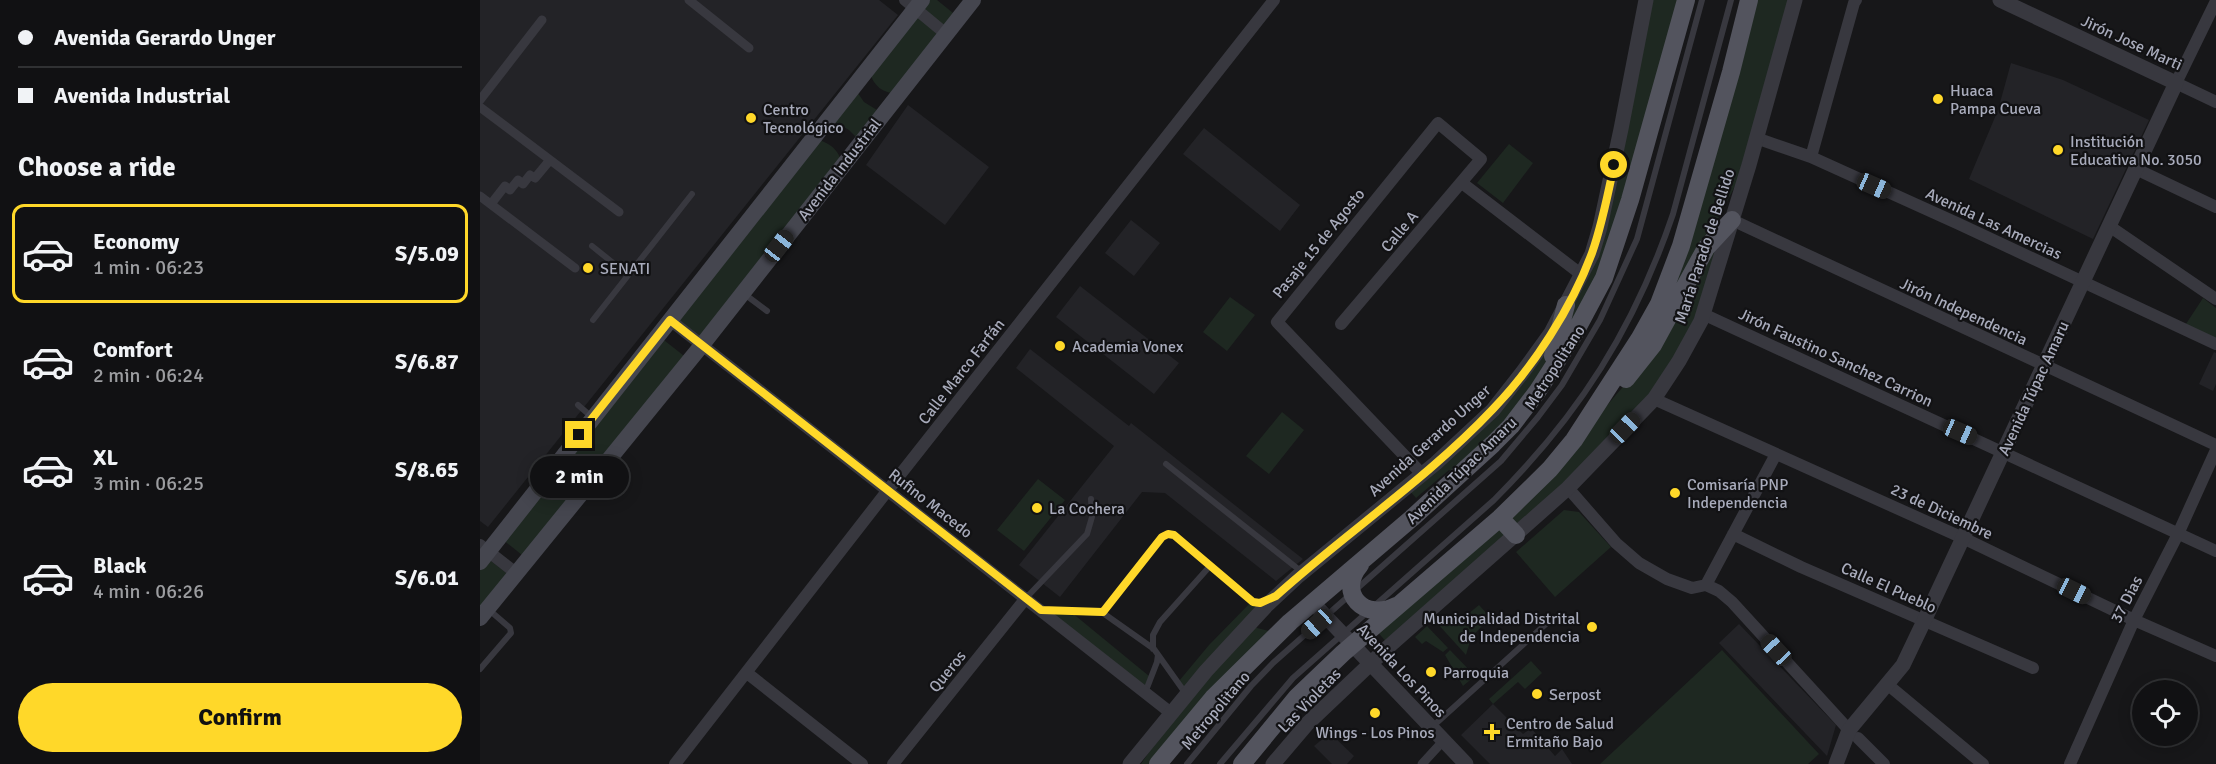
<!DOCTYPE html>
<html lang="en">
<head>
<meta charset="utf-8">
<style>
	:root { --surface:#111113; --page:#1e1f21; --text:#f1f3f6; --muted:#9c9da0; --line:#303133; --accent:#ffd829 }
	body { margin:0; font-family:Signika,sans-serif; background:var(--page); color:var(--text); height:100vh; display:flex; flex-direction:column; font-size:22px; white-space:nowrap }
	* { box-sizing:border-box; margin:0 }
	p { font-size:20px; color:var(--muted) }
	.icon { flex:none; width:33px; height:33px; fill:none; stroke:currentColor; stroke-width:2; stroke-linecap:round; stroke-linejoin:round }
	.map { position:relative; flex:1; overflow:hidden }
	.panel { display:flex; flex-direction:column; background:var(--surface); width:480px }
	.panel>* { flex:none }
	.hud { display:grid; align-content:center; height:132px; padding:0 18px; background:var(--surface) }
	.controls { position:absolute; left:1652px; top:680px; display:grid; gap:12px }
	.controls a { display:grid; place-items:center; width:66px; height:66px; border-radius:50%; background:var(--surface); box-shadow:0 3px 15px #0003,0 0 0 2px var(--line); font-size:30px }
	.end { position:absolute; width:27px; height:27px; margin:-14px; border:8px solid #ffd829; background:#111; box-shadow:0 0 0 3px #111 }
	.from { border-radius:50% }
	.bubble { position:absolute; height:42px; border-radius:21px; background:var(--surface); box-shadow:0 3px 15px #0003,0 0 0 2px var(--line); font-size:20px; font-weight:700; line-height:42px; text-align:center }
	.car { position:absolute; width:18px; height:36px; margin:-18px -9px; border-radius:8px; box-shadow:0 0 4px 2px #0007; background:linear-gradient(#222 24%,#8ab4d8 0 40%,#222 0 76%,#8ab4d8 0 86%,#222 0) }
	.hud b { display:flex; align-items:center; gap:21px; height:57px; font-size:22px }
	.hud b+b { border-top:2px solid var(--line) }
	.hud i { width:15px; height:15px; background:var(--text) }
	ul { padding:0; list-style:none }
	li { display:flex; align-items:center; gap:18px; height:99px; margin:0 12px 9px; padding:0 6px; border:3px solid transparent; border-radius:12px }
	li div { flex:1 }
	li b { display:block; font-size:22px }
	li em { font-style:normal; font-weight:700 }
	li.selected { border-color:var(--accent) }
	li>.icon { width:54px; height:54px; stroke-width:1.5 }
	h2 { padding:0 18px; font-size:27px; line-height:72px }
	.button { display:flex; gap:12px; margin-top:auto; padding:12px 18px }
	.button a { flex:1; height:69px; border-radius:36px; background:var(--accent); color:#111; font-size:24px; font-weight:700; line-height:69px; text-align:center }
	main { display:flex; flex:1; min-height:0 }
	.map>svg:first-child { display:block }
</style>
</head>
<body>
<main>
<section class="panel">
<div class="hud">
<b><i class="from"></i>Avenida Gerardo Unger</b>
<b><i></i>Avenida Industrial</b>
</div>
<h2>Choose a ride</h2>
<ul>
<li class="selected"><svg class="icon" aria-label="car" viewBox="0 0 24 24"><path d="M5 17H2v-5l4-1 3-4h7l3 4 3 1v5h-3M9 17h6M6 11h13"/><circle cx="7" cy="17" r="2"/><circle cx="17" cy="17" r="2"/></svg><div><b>Economy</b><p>1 min · 06:23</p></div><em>S/5.09</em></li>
<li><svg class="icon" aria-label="car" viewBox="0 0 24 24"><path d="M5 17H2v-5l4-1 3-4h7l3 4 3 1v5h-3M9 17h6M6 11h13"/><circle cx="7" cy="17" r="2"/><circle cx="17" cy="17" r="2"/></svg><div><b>Comfort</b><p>2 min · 06:24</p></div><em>S/6.87</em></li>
<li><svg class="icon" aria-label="car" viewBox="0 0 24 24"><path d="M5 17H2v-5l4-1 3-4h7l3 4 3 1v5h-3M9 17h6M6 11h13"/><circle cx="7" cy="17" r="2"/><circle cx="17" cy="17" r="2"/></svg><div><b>XL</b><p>3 min · 06:25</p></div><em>S/8.65</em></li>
<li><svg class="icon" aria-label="car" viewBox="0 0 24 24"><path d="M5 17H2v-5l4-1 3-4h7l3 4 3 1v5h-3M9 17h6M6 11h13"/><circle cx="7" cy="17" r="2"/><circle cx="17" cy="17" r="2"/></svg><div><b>Black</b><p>4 min · 06:26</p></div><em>S/6.01</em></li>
</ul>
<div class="button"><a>Confirm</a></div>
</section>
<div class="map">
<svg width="1736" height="764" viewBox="0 0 1736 764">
	<rect width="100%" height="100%" fill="#171719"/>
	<path fill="#232327" d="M 0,0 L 399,0 L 418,15 L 8,527 L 0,521 Z
		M 1531,63 L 1583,80 L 1669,120 L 1613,239 L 1489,179 L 1518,110 Z
		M 428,105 L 509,167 L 465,225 L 386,165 Z
		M 724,128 L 820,205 L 800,231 L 703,154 Z
		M 651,220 L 680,243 L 654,276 L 625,253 Z
		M 600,286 L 699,363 L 674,394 L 576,317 Z
		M 550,349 L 649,426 L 651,423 L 823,559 L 796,581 L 685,493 L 662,492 L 580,597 L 539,565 L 634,446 L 536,368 Z
		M 1734,352 L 1736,353 L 1736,384 L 1733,391 L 1719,384 Z
		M 1259,624 L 1356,725 L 1347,756 L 1239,643 Z
		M 1013,704 L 1043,734 L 1051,728 L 1075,756 L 1082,749 L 1092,764 L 1010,764 L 981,735 Z
		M 850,733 L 874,756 L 867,764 L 852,764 L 834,746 Z"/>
	<path fill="#1e2821" d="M 444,0 L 457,0 L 478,17 L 466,32 L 437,9 Z
		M 1168,0 L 1203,0 L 1122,277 L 1075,359 L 1089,306 L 1113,254 Z
		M 1271,0 L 1312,0 L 1266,165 L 1196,299 L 1181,305 Z
		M 436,12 L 464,34 L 417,94 C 403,93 393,86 390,72 Z
		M 375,89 L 384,102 L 397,110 L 376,137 L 369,130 L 351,120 Z
		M 342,141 C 354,146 359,152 362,164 L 222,341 L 194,319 L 333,142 Z
		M 1029,144 L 1053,163 L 1023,203 L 997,183 Z
		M 1257,196 L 1218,321 L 1172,397 L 1037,529 L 1028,520 L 1148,381 Z
		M 750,297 L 775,315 L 747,351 L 723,332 Z
		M 1723,298 L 1736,308 L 1736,341 L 1704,327 Z
		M 1071,336 L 1067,375 L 976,476 L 969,470 L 936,498 L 928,489 L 1014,411 Z
		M 180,337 L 208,359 L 47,559 L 22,539 Z
		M 802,412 L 824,430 L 789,474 L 766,456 Z
		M 558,479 L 585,500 L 544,551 L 517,530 Z
		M 1084,510 L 1099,512 L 1131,547 L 1075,597 L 1036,552 Z
		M 1020,527 L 1027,536 L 908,644 L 895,629 Z
		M 7,558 L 33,578 L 0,618 L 0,567 Z
		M 791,599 L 707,692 L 699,681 L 729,645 L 773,600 Z
		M 999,605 L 1010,617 L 991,638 L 986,655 L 956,622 L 977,623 Z
		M 591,612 L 669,676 L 664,690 L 568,613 Z
		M 772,624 L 777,628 L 793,632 L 729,697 L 669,764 L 661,764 L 694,715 Z
		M 947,626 L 968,648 L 963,652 L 946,641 L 942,644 L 935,637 Z
		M 970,650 L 995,676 L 983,686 L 965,655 Z
		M 1242,650 L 1339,754 L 1328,764 L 1120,764 Z
		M 1051,661 L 1062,673 L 1045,689 L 1038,682 L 1013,704 L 1009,699 Z"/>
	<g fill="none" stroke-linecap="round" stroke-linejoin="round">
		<path stroke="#38383f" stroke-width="6" d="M 112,246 L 148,275
			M 263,293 L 287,311
			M 113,320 L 212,194
			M 98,405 L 113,418
			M 686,464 L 822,572
			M 546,598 L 607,534 L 612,517 L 611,499
			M 562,610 L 623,613 L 674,649 L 706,694
			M 623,613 L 682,537 L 688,534 L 694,535 L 773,602 L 780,603 L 784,601
			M 673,649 L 673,635 L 680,622 L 730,566
			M 0,669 L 31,633 L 30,628 L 8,609
			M 665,693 L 677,662 L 678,655
			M 952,727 L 1067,623
			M 707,764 L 771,686 L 793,663 L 1021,461 L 1058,417 L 1082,385 L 1120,320 L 1157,239 L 1222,0
			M 740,764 L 813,678 L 1014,500 C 1099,415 1154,329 1193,214 L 1251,0"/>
		<path stroke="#38383f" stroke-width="9" d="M 209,0 L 269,48
			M 0,100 L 62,20
			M 0,107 L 139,212
			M 0,196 L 95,268
			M 11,204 L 25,186 L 30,190 L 38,180 L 43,184 L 50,175 L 55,178 L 70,160
			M 942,764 L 964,740"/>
		<path stroke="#38383f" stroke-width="12" d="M 425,0 L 466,34
			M 1736,1 L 1696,83 L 1736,102
			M 1276,138 L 1331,157 L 1479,224 L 1736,344
			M 1331,157 L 1374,3 L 1376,0
			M 1656,169 L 1736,207
			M 982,183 L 1102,275
			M 1252,220 L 1736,445
			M 1629,226 L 1736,299
			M 1223,314 L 1736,551
			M 190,320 L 691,713
			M 861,324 L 1001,159 L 958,123 L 797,322 L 942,474
			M 1174,399 L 1483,538 L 1654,620 L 1736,656
			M 1088,488 L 1136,543 L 1159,563 L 1187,579 L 1212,588 L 1226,585 L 1239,591 L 1252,602 L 1369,730
			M 1253,534 L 1321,567 L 1553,668
			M 0,545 L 36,573
			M 1226,585 L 1296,454
			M 267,673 L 382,764
			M 1407,684 L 1503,764
			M 1378,738 L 1404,764
			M 195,764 L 408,490 L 794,0
			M 413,764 L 546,598
			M 1590,764 L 1654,620 L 1698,534 L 1736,450"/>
		<path stroke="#38383f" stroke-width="15" d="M 832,602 L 986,764
			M 650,764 L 726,671 L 787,605 L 817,577 L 956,463 L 1013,410 L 1042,373 L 1071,333 L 1112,254 L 1120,227 L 1141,129 L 1166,0
			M 793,764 L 828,723 L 907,648 L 1088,488 L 1174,399 L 1199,361 L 1221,321 L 1269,165 L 1315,0
			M 1356,764 L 1369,730 L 1423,665 L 1444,621 L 1696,83 L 1520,0"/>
		<path stroke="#45464f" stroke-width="16" d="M 0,562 L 442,0
			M 0,618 L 222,345 L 493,0"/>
		<path stroke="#53545e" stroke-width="18" d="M 1073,356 L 1086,305
			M 1146,379 L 1173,345 L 1226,248 L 1252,220
			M 1020,518 L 1036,535
			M 880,565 C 856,593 885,622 916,606
			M 678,764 L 733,698 L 810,622 L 932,518 L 1013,444 L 1031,426 L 1057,392 L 1093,336 L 1124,278 L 1150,200 L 1206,0
			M 762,764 L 817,697 L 863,653 L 1020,518 L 1070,469 L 1094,440 L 1160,338 L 1179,304 L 1201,246 L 1251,72 L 1269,0"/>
	</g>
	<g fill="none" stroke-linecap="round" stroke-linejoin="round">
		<path stroke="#ffd829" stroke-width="8" d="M 99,435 L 190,320 L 561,610 L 623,612 L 682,537 L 688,534 L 694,535 L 773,602 L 780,603 L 796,596 C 867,532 947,479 1013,409 C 1053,368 1092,307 1112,253 C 1122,225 1128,194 1134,165"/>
	</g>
	<g fill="#ffd829" stroke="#121214" stroke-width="2">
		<circle cx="1458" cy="99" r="6"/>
		<circle cx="271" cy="118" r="6"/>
		<circle cx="1578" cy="150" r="6"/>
		<circle cx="108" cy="268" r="6"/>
		<circle cx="580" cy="346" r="6"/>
		<circle cx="1195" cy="493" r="6"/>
		<circle cx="557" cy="508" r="6"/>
		<circle cx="1112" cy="627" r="6"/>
		<circle cx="951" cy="672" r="6"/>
		<circle cx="1057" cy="694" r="6"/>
		<circle cx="895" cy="713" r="6"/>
		<path d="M1009 723h6v6h6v6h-6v6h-6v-6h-6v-6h6z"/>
	</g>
	<g text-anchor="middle" stroke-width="4.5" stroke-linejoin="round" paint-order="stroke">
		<g font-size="16" fill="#a8abbb" stroke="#121214">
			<text transform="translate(1652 42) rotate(25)" y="6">Jirón Jose Marti</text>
			<text transform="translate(359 169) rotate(-52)" y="6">Avenida Industrial</text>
			<text transform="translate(1514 223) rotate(25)" y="6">Avenida Las Amercias</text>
			<text transform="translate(919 231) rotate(-50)" y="6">Calle A</text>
			<text transform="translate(838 243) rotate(-51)" y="6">Pasaje 15 de Agosto</text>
			<text transform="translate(1224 246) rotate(-72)" y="6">María Parado de Bellido</text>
			<text transform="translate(1484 311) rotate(25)" y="6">Jirón Independencia</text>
			<text transform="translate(1356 357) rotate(25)" y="6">Jirón Faustino Sanchez Carrion</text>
			<text transform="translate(1074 367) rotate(-57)" y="6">Metropolitano</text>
			<text transform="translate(481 371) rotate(-52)" y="6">Calle Marco Farfán</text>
			<text transform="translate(1553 388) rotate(-65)" y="6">Avenida Túpac Amaru</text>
			<text transform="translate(949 440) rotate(-42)" y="6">Avenida Gerardo Unger</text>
			<text transform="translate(981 470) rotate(-44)" y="6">Avenida Túpac Amaru</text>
			<text transform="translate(451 503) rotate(38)" y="6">Rufino Macedo</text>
			<text transform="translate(1462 511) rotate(25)" y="6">23 de Diciembre</text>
			<text transform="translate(1409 587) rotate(24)" y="6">Calle El Pueblo</text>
			<text transform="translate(1646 599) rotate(-63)" y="6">37 Dias</text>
			<text transform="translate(922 670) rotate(47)" y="6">Avenida Los Pinos</text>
			<text transform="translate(467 671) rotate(-51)" y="6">Queros</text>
			<text transform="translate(829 700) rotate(-46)" y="6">Las Violetas</text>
			<text transform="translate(735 710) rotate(-50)" y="6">Metropolitano</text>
		</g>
		<g font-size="16" fill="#a8abbb" stroke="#121214" text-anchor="start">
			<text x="1470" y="96">Huaca<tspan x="1470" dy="18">Pampa Cueva</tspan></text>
			<text x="283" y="115">Centro<tspan x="283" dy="18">Tecnológico</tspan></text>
			<text x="1590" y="147">Institución<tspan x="1590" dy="18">Educativa No. 3050</tspan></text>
			<text x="120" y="274">SENATI</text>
			<text x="592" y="352">Academia Vonex</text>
			<text x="1207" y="490">Comisaría PNP<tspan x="1207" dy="18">Independencia</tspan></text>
			<text x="569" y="514">La Cochera</text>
			<text x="1100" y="624" text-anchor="end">Municipalidad Distrital<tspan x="1100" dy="18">de Independencia</tspan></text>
			<text x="963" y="678">Parroquia</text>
			<text x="1069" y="700">Serpost</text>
			<text x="1026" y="729">Centro de Salud<tspan x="1026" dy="18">Ermitaño Bajo</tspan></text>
			<text x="895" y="738" text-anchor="middle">Wings - Los Pinos</text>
		</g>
	</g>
</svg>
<div class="controls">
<a><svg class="icon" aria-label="locate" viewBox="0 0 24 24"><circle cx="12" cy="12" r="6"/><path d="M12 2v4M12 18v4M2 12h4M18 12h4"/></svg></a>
</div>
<i class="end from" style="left:1134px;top:165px"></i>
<i class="end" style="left:99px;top:435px"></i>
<div class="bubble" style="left:50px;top:456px;width:99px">2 min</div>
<i class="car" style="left:1394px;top:186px;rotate:114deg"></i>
<i class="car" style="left:299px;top:246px;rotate:38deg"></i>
<i class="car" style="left:1145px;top:428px;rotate:44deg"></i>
<i class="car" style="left:1480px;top:432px;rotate:114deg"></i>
<i class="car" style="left:1594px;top:591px;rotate:116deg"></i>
<i class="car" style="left:837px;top:624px;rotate:228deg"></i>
<i class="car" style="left:1296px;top:650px;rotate:317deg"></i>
</div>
</main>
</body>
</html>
